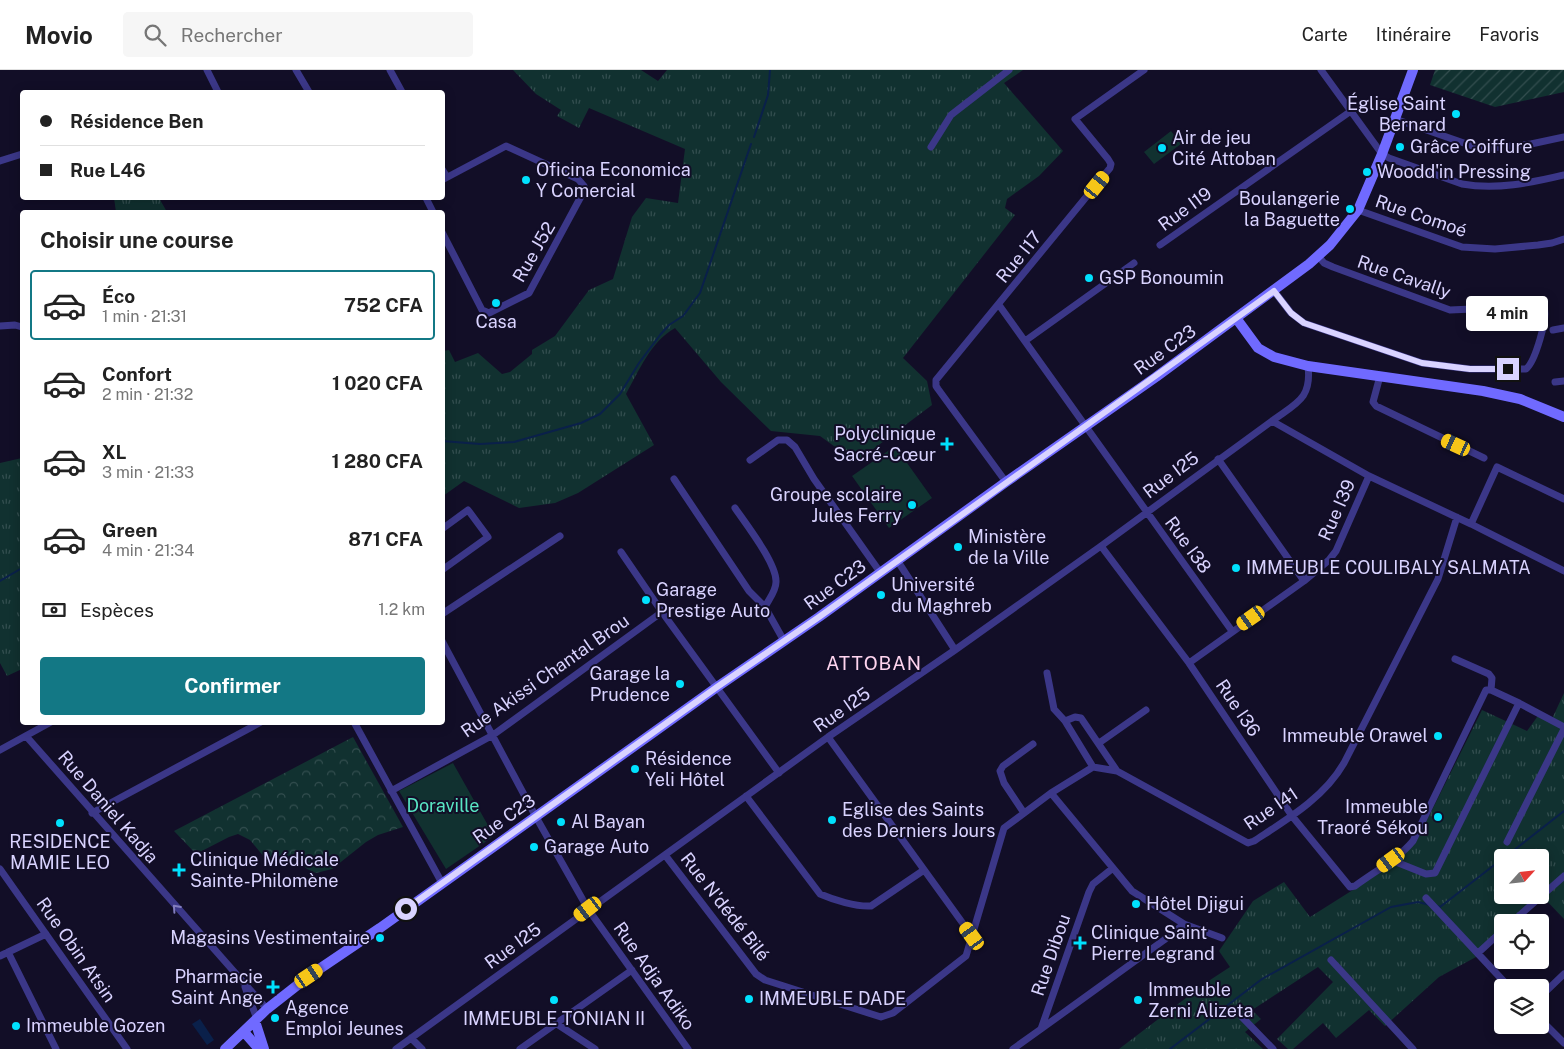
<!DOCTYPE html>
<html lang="fr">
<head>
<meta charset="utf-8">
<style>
	:root { --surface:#fff; --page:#f6f6f6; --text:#222; --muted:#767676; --line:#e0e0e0; --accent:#137885 }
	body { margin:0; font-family:"Public Sans",sans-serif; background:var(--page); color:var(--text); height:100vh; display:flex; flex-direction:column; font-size:19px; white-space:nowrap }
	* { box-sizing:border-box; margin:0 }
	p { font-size:16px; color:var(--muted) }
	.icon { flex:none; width:28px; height:28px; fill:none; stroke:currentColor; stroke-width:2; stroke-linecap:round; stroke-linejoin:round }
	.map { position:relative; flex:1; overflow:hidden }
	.drawer { position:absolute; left:20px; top:140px; width:425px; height:515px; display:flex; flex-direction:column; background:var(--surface); border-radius:5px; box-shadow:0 2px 12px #0003 }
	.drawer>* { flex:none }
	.top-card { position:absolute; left:20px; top:20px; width:425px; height:110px; border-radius:5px; box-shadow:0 2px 12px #0003; display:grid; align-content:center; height:110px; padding:0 20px; background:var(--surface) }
	.needle { width:32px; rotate:63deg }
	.fabs { position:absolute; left:1494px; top:779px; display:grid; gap:10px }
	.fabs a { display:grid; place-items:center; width:55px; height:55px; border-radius:5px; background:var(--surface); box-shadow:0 2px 12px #0003; font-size:25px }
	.end { position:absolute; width:22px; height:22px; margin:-11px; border:6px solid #d9d3ff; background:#111; box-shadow:0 0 0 2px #111 }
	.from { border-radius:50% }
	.bubble { position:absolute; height:35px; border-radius:5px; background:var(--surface); box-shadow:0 2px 12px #0003; font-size:16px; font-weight:700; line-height:35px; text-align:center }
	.car { position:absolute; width:15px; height:30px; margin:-15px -8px; border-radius:6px; box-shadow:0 0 4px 1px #0007; background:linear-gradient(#f5c518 24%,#345 0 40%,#f5c518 0 76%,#345 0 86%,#f5c518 0) }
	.top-card b { display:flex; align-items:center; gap:18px; height:48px; font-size:19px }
	.top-card b+b { border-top:1px solid var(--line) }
	.top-card i { width:12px; height:12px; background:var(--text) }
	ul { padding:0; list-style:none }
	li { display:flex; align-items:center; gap:15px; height:70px; margin:0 10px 8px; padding:0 10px; border:2px solid transparent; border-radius:5px }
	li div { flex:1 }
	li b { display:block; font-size:19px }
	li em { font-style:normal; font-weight:700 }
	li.on { border-color:var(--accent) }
	li>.icon { width:45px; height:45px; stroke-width:1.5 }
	h2 { padding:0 20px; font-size:22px; line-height:60px }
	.pay { display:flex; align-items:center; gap:12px; height:55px; padding:0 20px; font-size:19px }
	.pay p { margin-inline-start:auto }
	.button { display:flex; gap:10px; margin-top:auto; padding:10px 20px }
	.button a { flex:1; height:58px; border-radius:5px; background:var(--accent); color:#fff; font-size:20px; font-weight:700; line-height:58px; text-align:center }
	header { display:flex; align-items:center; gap:30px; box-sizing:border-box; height:70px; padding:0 25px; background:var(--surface); border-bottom:1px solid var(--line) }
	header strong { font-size:24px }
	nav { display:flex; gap:28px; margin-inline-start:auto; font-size:18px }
	.search { width:350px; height:45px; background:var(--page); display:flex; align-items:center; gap:12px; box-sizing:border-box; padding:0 18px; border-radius:5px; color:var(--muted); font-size:19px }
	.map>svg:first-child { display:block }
</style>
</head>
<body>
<header>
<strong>Movio</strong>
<div class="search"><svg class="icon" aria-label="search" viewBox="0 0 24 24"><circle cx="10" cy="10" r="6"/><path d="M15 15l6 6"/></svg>Rechercher</div>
<nav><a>Carte</a><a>Itinéraire</a><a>Favoris</a></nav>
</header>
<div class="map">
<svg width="1564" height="979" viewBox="0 0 1564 979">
	<defs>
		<pattern id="grass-tufts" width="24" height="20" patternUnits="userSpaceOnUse" patternTransform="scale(1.25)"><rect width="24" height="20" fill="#113130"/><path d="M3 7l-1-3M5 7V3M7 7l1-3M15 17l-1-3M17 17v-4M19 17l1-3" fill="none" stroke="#334e4f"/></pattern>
		<pattern id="forest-crowns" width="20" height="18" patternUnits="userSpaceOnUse" patternTransform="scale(1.25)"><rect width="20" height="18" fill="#113130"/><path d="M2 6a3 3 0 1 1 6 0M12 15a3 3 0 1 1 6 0" fill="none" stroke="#334e4f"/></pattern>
		<pattern id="garden-furrows" width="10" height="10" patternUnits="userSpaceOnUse" patternTransform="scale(1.25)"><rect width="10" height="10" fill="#113130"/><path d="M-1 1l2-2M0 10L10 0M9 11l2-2" fill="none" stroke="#334e4f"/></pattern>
	</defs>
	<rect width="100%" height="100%" fill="#120e27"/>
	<path fill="url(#grass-tufts)" fill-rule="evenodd" d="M 513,0 L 641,0 L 658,11 L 667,0 L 1023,0 L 1004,13 L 1063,81 L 1039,106 L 1007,129 L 1005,138 L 1015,145 L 903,288 L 927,311 L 932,335 L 856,392 L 820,366 L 771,361 L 721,312 L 675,258 C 651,271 639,301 626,324 L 654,375 L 578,423 L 555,433 L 519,438 L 464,411 L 443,426 L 443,281 L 449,280 L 455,292 L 478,283 L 502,304 L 510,302 L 532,284 L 532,280 L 555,266 L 589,220 L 613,209 L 632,147 L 646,128 L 678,133 L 685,79 L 589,38 L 579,58 L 557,46 L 561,40 L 536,24 Z
		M 114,128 L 159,128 L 167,142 L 116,142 Z
		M 22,388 L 22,599 L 7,606 L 0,593 L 0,393 Z
		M 1564,623 L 1564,849 L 1544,828 L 1515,852 L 1502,852 L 1502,864 L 1476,887 L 1439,907 L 1385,956 L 1369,940 L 1336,968 L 1323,953 L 1293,979 L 1288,979 L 1277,969 L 1333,912 L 1318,897 L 1252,940 L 1261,949 L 1245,962 L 1263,979 L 1119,979 L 1207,912 L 1230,897 L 1219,881 L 1253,831 L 1284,812 L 1310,847 L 1356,818 L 1415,774 L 1482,640 L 1527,661 L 1540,643 L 1551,651 ZM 1502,788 L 1540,788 L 1540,825 L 1502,825 Z"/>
	<path fill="url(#forest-crowns)" d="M 353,667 L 403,757 L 378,765 L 366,772 L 332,799 L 316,803 L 307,799 L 295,789 L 264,787 L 250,770 L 238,764 L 229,767 L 196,784 L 174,761 Z"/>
	<path fill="#113130" d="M 1171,61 L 1181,74 L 1154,94 L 1144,82 Z
		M 895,376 L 932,428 L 889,458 L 852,406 Z
		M 453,693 L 494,766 L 446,799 L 399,721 Z"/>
	<path fill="url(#garden-furrows)" d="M 1435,0 L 1564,0 L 1564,22 L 1495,37 L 1430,15 Z"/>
	<path fill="#0a204a" d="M 200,949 L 214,970 L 207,975 L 192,954 Z"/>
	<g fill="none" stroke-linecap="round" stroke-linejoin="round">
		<path stroke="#0a204a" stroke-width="2" d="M 754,67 L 768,25 L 770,0
			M 442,371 L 480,374 L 514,372 L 581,353 L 600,344 L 620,324 L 639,293 L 660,265 L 669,255 L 683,246 L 700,223 L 751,74
			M 0,511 L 22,498
			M 1504,788 L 1564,741
			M 1437,836 L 1440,837 L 1502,789
			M 1170,979 L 1262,909 L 1391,837 L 1418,832 L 1430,835"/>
		<path stroke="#3b3788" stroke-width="7" d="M 207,0 L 218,22
			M 296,0 L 309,22
			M 390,0 L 402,22
			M 1321,0 L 1382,84 L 1389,88 L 1462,114 C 1496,120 1531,113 1564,105
			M 1395,49 L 1481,79 L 1531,74 L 1564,67
			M 931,77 L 951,45 L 1009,0
			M 0,91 L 22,84
			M 442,99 L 447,107
			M 442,110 L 506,76 L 578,109 L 584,116 L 585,119 L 529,223 L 489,243 L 482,240 L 480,236 L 442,162
			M 426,128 L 433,142
			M 1358,140 L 1462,177 L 1495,179 L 1538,175 L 1552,173 L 1564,169
			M 1160,175 L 1351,41
			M 1274,221 L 1291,243 L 1304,253 L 1422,293 L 1470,299 L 1526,299 C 1535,292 1548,248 1544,238 L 1540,236 L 1450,240 L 1333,197 L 1324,193 L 1318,186
			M 999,235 L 1232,561
			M 0,256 L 15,255 L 22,257
			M 1553,260 L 1564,258
			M 1025,271 L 1134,193
			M 1380,306 L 1373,332 L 1376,336 L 1484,388
			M 1555,312 L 1564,311
			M 1272,351 L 1369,406 L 1471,454 L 1564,501
			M 1218,389 L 1304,511
			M 750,390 L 778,370 L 787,370 L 795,377 L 814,409 L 880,502
			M 674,409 L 749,521 L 765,537 L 784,571
			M 1006,412 L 938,319 L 936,316 L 936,310 L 1110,98 L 1111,94 L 1108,89 L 1075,49 L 1144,0
			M 735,438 C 746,454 777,494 776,512 C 776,521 769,529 765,537
			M 1471,454 L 1497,397 L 1564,429
			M 442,459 L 468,440 L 488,467 L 442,500
			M 1101,476 L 1189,593 L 1292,746 L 1350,817 L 1355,816 C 1374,802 1398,789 1413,771 L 1486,620 L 1491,620 L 1519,633 L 1564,657
			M 621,482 L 662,542 L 779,703
			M 897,490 L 955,580
			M 442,544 L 560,466
			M 442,571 L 536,747 L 588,839 L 688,979
			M 1455,589 L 1489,604 L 1492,608 L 1491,620
			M 1189,593 L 1304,511 L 1329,490 L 1336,481 L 1369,406
			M 1047,603 L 1054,639 L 1065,651 L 1093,697
			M 1065,651 L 1075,647 L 1081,648 L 1117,701
			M 354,652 L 442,813
			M 26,666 L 267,939
			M 828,667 L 972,866
			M 1099,673 L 1146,640
			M 0,680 L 51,652
			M 391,721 L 493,665 L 662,542
			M 1051,723 L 1132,821 L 1184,854 L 1222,868
			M 746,726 L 820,824 C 834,830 856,837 871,836 L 924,800
			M 92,743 L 261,652
			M 1024,743 L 1004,713 L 1000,701 L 1003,696 L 1033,674
			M 1507,772 L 1564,659
			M 665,785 L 756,904 L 765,910 L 881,947 L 893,943 L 966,886 L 1004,758 L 1051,723 L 1093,697 L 1117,701 L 1248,773 L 1254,771 C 1286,750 1324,728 1344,693 L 1438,509 L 1457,447
			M 1391,790 L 1426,804 L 1435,803 L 1519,633
			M 0,799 L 127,979
			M 1426,828 L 1510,918
			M 1512,852 L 1564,806
			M 8,882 L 56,979
			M 1478,883 L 1502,861
			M 0,886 L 46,864
			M 1331,890 L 1413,979
			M 245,917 L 257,949
			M 1540,927 L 1564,904
			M 1242,947 L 1273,979
			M 1540,949 L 1564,973
			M 557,954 L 595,979
			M 1041,959 L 1164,870 L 1184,854
			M 411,968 L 422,979
			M 396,979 L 828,667 L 955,580 L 1101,476 L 1272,351 C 1296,333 1312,329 1308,296
			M 520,979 L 632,900
			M 1013,979 L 1041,959 L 1089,822 L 1093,814 L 1113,798"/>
		<path stroke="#706aff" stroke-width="10" d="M 1236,248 L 1258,278 L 1274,287 L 1308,296 L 1483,321 L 1520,329 L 1564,347
			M 255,951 L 264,979
			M 244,962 L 259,979
			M 225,979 L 267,939 L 309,906 L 380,858 L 717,617 L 819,547 L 1006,412 L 1156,307 L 1309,194 L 1330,175 L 1358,140 L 1382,84 L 1413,0"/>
	</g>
	<defs><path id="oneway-chevron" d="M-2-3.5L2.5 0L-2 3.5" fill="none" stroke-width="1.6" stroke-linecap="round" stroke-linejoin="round" transform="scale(1.25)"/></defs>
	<use stroke="#827dbe" href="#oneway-chevron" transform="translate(176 838) rotate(-132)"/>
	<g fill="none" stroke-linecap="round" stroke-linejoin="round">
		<path stroke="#d9d3ff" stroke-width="6" d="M 406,839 L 717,617 L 819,547 L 1274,221 L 1291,243 L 1304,253 L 1422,293 L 1470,299 L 1508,299"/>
	</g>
	<g fill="#00e1fe" stroke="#120e27" stroke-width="2">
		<circle cx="1456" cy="44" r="5"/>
		<circle cx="1400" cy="77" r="5"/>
		<circle cx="1162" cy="78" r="5"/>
		<circle cx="1367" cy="102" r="5"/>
		<circle cx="526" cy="110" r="5"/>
		<circle cx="1350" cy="139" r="5"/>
		<circle cx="1089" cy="208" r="5"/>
		<circle cx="496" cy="233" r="5"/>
		<path d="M944.5 366.5h5v5h5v5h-5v5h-5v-5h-5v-5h5z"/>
		<circle cx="912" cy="435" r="5"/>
		<circle cx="958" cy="477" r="5"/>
		<circle cx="1236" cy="498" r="5"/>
		<circle cx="881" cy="525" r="5"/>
		<circle cx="646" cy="530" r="5"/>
		<circle cx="680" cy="614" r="5"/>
		<circle cx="1438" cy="666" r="5"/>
		<circle cx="635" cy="699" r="5"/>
		<circle cx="1438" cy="747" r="5"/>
		<circle cx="832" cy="750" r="5"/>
		<circle cx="561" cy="752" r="5"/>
		<circle cx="60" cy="753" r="5"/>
		<circle cx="534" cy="777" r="5"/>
		<path d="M176.5 792.5h5v5h5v5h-5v5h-5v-5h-5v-5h5z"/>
		<circle cx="1136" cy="834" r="5"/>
		<circle cx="380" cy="868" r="5"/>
		<path d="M1077.5 865.5h5v5h5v5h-5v5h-5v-5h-5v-5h5z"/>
		<path d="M270.5 909.5h5v5h5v5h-5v5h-5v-5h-5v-5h5z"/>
		<circle cx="749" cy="929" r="5"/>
		<circle cx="554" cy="930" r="5"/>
		<circle cx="1138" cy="930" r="5"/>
		<circle cx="275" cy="948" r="5"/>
		<circle cx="16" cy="956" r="5"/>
	</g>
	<g text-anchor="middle" stroke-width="4" stroke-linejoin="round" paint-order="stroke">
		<g font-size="18" fill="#d9d3ff" stroke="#120e27" text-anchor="start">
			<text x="1446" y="40" text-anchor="end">Église Saint<tspan x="1446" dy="21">Bernard</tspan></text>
			<text x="1172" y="74">Air de jeu<tspan x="1172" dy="21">Cité Attoban</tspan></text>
			<text x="1410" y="83">Grâce Coiffure</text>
			<text x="536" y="106">Oficina Economica<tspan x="536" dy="21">Y Comercial</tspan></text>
			<text x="1377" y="108">Woodd'in Pressing</text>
			<text x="1340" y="135" text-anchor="end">Boulangerie<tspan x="1340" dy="21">la Baguette</tspan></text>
			<text x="1099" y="214">GSP Bonoumin</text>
			<text x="496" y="258" text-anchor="middle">Casa</text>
			<text x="936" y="370" text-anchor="end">Polyclinique<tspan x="936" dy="21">Sacré-Cœur</tspan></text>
			<text x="902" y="431" text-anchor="end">Groupe scolaire<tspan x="902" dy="21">Jules Ferry</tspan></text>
			<text x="968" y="473">Ministère<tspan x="968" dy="21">de la Ville</tspan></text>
			<text x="1246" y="504">IMMEUBLE COULIBALY SALMATA</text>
			<text x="891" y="521">Université<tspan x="891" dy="21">du Maghreb</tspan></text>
			<text x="656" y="526">Garage<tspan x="656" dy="21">Prestige Auto</tspan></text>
			<text x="670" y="610" text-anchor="end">Garage la<tspan x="670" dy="21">Prudence</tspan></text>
			<text x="1428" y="672" text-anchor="end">Immeuble Orawel</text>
			<text x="645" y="695">Résidence<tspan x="645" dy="21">Yeli Hôtel</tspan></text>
			<text x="1428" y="743" text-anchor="end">Immeuble<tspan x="1428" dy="21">Traoré Sékou</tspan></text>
			<text x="842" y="746">Eglise des Saints<tspan x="842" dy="21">des Derniers Jours</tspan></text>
			<text x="571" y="758">Al Bayan</text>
			<text x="60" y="778" text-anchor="middle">RESIDENCE<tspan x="60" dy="21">MAMIE LEO</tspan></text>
			<text x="544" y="783">Garage Auto</text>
			<text x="190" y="796">Clinique Médicale<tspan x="190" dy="21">Sainte-Philomène</tspan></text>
			<text x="1146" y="840">Hôtel Djigui</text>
			<text x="1091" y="869">Clinique Saint<tspan x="1091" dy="21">Pierre Legrand</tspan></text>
			<text x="370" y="874" text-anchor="end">Magasins Vestimentaire</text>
			<text x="263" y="913" text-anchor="end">Pharmacie<tspan x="263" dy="21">Saint Ange</tspan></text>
			<text x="1148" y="926">Immeuble<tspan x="1148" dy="21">Zerni Alizeta</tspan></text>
			<text x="759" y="935">IMMEUBLE DADE</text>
			<text x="285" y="944">Agence<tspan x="285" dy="21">Emploi Jeunes</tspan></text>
			<text x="554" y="955" text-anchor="middle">IMMEUBLE TONIAN II</text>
			<text x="26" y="962">Immeuble Gozen</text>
		</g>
		<g font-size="18" fill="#d9d3ff" stroke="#120e27">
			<text transform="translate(1185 139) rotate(-36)" y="6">Rue I19</text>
			<text transform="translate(1421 146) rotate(19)" y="6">Rue Comoé</text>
			<text transform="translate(534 182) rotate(-60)" y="6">Rue J52</text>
			<text transform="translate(1019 187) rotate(-51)" y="6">Rue I17</text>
			<text transform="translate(1404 207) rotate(19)" y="6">Rue Cavally</text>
			<text transform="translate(1165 280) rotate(-36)" y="6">Rue C23</text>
			<text transform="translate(1171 405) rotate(-37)" y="6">Rue I25</text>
			<text transform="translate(1337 440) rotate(-66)" y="6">Rue I39</text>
			<text transform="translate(1188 475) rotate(54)" y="6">Rue I38</text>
			<text transform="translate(835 515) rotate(-36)" y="6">Rue C23</text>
			<text transform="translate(545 606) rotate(-35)" y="6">Rue Akissi Chantal Brou</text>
			<text transform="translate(1238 638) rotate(56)" y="6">Rue I36</text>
			<text transform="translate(842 640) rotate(-35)" y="6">Rue I25</text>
			<text transform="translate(108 737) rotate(49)" y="6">Rue Daniel Kadja</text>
			<text transform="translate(1271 739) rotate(-34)" y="6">Rue I41</text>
			<text transform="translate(504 749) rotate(-35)" y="6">Rue C23</text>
			<text transform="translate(725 837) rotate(52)" y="6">Rue N'dédé Bilé</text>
			<text transform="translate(513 876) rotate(-36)" y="6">Rue I25</text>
			<text transform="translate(76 880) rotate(55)" y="6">Rue Obin Atsin</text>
			<text transform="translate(1051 885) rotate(-71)" y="6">Rue Dibou</text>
			<text transform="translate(654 906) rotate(55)" y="6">Rue Adja Adiko</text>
		</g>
		<g font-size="18" fill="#59e5c4" stroke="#120e27">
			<text x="443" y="742">Doraville</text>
		</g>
		<g font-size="19" letter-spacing="1" fill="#ffd5ef" stroke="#120e27">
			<text x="874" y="600">ATTOBAN</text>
		</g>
	</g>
</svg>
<div class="fabs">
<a><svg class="needle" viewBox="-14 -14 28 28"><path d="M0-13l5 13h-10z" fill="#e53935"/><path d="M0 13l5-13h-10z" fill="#767676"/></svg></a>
<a><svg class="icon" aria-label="locate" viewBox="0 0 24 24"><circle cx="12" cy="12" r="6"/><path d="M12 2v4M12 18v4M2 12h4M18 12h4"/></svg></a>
<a><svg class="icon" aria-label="layers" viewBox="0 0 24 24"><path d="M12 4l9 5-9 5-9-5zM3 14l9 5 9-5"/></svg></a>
</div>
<i class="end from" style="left:406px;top:839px"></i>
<i class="end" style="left:1508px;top:299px"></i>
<div class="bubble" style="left:1466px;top:226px;width:82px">4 min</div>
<i class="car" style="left:1097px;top:115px;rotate:39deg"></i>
<i class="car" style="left:1456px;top:375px;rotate:295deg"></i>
<i class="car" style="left:1251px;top:548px;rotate:235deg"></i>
<i class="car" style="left:1391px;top:790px;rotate:234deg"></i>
<i class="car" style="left:588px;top:839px;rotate:233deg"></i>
<i class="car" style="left:972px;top:866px;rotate:324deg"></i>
<i class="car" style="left:309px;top:906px;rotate:56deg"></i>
<div class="top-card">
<b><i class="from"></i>Résidence Ben</b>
<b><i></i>Rue L46</b>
</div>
<section class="drawer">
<h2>Choisir une course</h2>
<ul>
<li class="on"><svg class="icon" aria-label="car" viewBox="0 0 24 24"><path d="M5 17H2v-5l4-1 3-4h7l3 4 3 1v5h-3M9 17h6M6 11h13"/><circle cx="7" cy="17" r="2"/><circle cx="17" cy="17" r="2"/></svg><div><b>Éco</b><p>1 min · 21:31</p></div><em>752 CFA</em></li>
<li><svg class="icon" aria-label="car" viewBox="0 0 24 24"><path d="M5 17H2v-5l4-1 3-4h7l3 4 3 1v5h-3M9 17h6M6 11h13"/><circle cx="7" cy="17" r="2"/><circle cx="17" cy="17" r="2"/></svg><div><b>Confort</b><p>2 min · 21:32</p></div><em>1 020 CFA</em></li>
<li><svg class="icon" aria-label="car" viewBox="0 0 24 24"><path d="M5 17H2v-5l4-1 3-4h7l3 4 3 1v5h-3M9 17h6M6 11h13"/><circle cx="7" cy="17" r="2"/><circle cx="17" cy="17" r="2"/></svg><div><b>XL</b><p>3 min · 21:33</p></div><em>1 280 CFA</em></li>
<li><svg class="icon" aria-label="car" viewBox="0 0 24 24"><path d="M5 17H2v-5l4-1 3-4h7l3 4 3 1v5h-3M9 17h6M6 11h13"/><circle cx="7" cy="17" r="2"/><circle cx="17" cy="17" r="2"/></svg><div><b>Green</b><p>4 min · 21:34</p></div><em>871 CFA</em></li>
</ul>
<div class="pay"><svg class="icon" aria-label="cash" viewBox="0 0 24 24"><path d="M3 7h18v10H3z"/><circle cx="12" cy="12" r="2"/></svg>Espèces<p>1.2 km</p></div>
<div class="button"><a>Confirmer</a></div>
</section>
</div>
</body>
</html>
